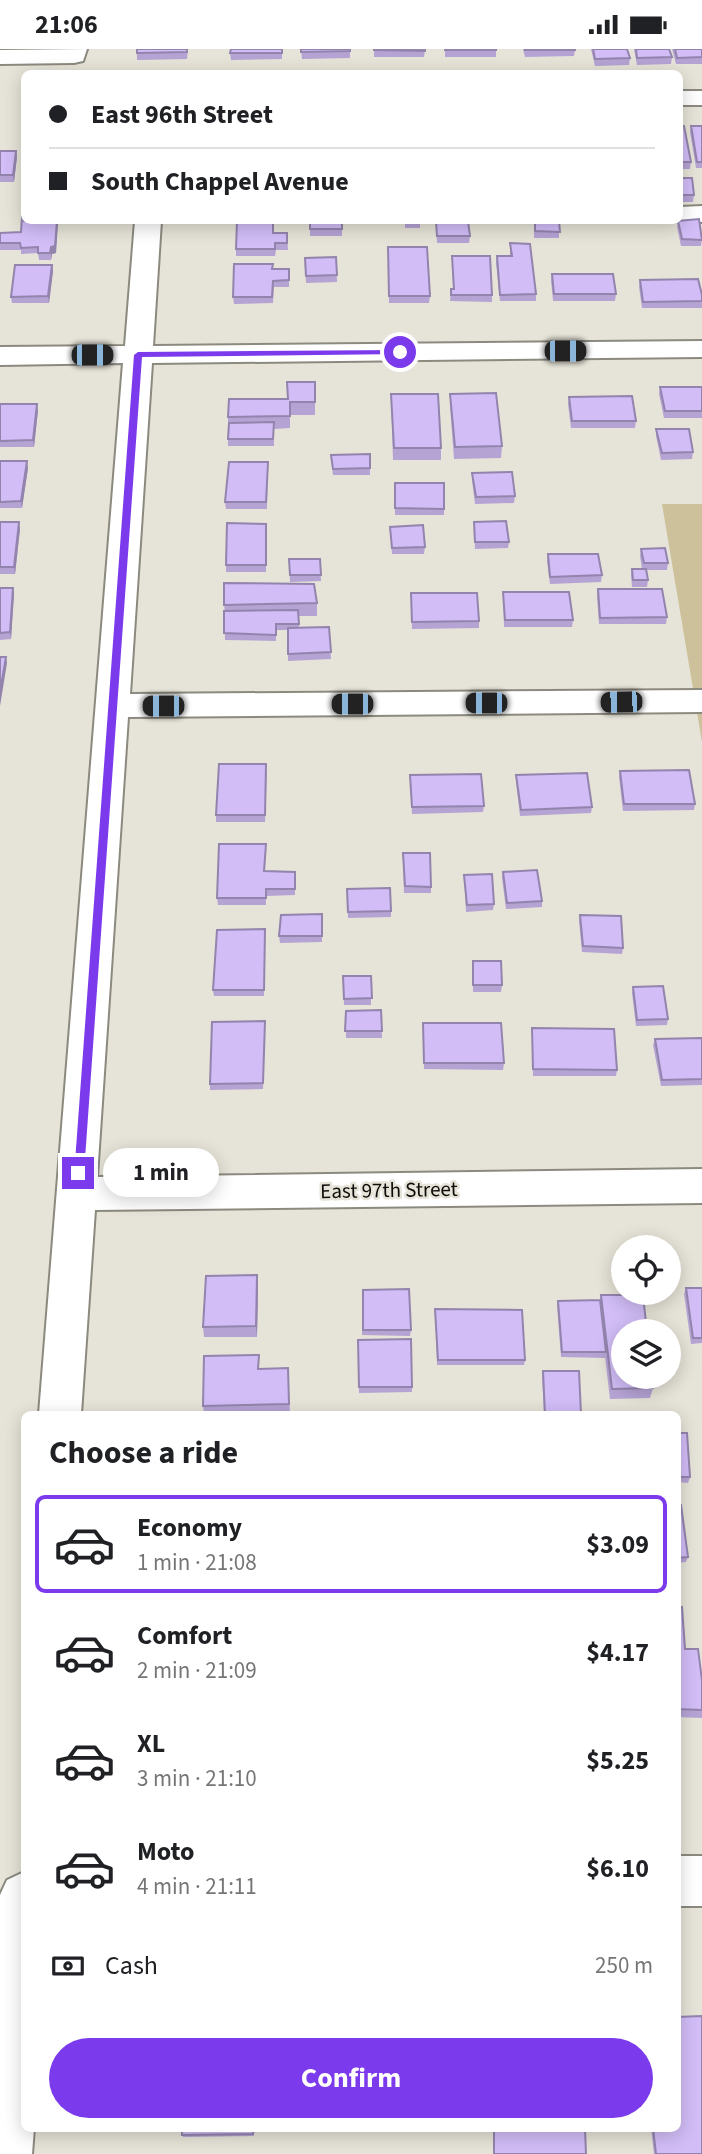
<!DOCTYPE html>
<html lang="en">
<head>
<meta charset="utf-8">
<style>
	:root { --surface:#fff; --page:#f2f2f2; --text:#202124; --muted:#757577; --line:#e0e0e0; --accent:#7c3aed }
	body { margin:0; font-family:"Source Sans 3",sans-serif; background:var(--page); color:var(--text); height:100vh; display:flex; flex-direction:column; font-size:26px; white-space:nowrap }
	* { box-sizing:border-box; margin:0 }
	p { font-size:23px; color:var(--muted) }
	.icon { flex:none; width:38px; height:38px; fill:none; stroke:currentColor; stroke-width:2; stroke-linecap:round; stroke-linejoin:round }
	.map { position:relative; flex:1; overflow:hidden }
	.details { position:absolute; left:21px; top:1362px; width:660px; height:721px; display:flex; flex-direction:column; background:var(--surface); border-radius:10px; box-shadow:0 4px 18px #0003 }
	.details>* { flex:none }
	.hud { position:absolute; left:21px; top:21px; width:662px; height:154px; border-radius:10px; box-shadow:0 4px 18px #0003; display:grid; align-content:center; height:154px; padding:0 28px; background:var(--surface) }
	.buttons { position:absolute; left:611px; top:1186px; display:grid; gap:14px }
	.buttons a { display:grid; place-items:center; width:70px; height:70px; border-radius:50%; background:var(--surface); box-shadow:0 4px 18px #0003; font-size:35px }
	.end { position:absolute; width:32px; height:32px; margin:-16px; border:9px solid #7c3aed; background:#fff; box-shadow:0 0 0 4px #fff }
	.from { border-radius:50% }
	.bubble { position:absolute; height:49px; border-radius:24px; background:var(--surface); box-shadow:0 4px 18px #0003; font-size:23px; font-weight:700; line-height:49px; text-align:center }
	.car { position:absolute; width:21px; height:42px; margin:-21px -10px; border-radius:9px; box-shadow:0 0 5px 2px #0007; background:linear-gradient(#222 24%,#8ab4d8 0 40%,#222 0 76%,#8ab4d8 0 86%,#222 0) }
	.hud b { display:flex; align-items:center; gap:24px; height:66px; font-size:26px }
	.hud b+b { border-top:2px solid var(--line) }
	.hud i { width:18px; height:18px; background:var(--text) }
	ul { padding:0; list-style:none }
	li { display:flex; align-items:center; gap:21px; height:98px; margin:0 14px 10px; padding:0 14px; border:4px solid transparent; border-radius:10px }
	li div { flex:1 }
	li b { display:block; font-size:26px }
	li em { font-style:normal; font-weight:700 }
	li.active { border-color:var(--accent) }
	li>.icon { width:63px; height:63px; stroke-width:1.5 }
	h2 { padding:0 28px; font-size:32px; line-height:84px }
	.pay { display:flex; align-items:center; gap:18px; height:77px; padding:0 28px; font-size:26px }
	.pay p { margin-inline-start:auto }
	.button { display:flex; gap:14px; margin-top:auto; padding:14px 28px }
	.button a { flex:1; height:80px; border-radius:42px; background:var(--accent); color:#fff; font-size:28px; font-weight:700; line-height:80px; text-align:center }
	.status { display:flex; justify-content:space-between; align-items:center; height:49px; padding:0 35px; background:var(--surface); direction:ltr }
	.status svg { height:19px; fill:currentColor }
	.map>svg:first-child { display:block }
</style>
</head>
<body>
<div class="status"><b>21:06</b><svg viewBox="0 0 49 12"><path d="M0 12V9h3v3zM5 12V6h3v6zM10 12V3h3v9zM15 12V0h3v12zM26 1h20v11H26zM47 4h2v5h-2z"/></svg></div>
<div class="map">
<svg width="702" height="2105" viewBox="0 0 702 2105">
	<rect width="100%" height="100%" fill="#e6e3d8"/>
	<path fill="#ccc19a" d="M 662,455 L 702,455 L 702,693 Z"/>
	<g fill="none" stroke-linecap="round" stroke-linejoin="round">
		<g stroke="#8c8a7f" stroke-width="4">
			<path id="minor" d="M 87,0 L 83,12 L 74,14 L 0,15 L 0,1 Z
				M 679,42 L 702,42 L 702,56 L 679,56 Z
				M 702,157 L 702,173 L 670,172 L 679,172 L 679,158 Z
				M 135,172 L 161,172 L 153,297 L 702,292 L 702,308 L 152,314 L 130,645 L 702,641 L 702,663 L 128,668 L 97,1128 L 702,1120 L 702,1154 L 95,1161 L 81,1365 L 39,1365 L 123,314 L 0,316 L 0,298 L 125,297 Z
				M 677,1807 L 702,1807 L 702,1857 L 677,1857 Z
				M 24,1823 L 24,2079 L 34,2079 L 32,2105 L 0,2105 L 0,1846 L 7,1831 Z"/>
		</g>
		<use href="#minor" fill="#fff" fill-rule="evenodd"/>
	</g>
	<path fill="#b5a3d4" d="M 137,0 L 188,0 L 187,10 L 137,11 Z
		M 282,0 L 282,10 L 231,11 L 230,4 Z
		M 301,0 L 350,0 L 350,9 L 302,10 Z
		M 374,0 L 425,0 L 424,8 L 374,8 Z
		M 445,0 L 496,0 L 496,8 L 445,8 Z
		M 523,0 L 575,0 L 575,1 L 574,7 L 525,8 Z
		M 591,0 L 627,0 L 630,9 L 629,16 L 595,17 Z
		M 634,0 L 669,0 L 672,8 L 671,15 L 637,16 Z
		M 672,0 L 702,0 L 702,15 L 676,15 Z
		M 679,77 L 691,113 L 690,120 L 679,120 Z
		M 691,77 L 702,77 L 702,119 L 696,119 L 690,83 Z
		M 0,102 L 16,102 L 17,108 L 14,133 L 0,133 Z
		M 679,129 L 694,146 L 693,153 L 679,153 Z
		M 24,172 L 57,172 L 56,204 L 52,205 L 51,211 L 39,211 L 38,204 L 21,205 L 21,201 L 0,201 L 0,184 L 21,183 Z
		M 310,172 L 342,172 L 342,187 L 310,187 Z
		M 405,172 L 420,172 L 420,179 L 405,179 Z
		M 436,172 L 470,187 L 469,194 L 437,194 Z
		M 534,172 L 559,172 L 559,189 L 534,189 Z
		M 678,172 L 702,188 L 701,197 L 681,197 L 677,178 Z
		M 273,184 L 287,184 L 288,201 L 276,201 L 275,207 L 236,207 L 236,200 Z
		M 510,194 L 536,245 L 536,252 L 500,252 L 496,214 L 497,207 L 510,207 Z
		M 388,198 L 430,247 L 429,254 L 389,254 Z
		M 452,207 L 492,246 L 492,253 L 450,252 L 451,240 L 453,240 Z
		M 336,208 L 337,233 L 306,234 L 305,209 Z
		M 273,215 L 273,220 L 289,220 L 289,238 L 274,238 L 273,254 L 234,255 L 233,248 Z
		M 52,216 L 53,222 L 49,254 L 12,254 L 11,248 Z
		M 552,225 L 616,245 L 615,252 L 553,252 L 551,231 Z
		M 640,231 L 702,246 L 702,259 L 642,259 L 639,238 Z
		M 315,333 L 315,366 L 290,366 L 290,379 L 274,380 L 274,397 L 228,397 L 228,368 L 288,350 Z
		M 660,338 L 702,338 L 702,369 L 664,369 L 659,345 Z
		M 391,345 L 441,399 L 441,411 L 393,411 Z
		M 450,345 L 502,397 L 501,409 L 454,410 L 450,357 Z
		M 569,348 L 636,372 L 635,379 L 571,379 L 568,355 Z
		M 0,355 L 38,361 L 34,398 L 0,398 Z
		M 656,380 L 693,403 L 692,410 L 661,411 L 656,387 Z
		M 370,405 L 370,426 L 333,426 L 331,406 Z
		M 0,412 L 28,419 L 22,459 L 0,459 Z
		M 268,419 L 267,460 L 226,460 L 225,453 Z
		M 472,424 L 515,447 L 514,454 L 475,455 L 472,431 Z
		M 395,434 L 444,460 L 444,466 L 395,466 Z
		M 0,473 L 20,480 L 15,525 L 0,525 Z
		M 474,473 L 509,493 L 508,499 L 475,500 Z
		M 266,475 L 266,523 L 226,523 L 226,516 Z
		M 390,478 L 425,498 L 424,505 L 392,505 Z
		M 641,500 L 668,514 L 667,521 L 646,521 L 648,531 L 647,538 L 632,538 L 631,526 L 632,520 L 642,520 L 640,507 Z
		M 548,505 L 602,526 L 601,533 L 550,535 L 547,512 Z
		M 289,510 L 320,510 L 321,532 L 290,533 Z
		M 224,534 L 317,554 L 317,567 L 299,567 L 299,579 L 329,578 L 331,610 L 288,612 L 288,581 L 276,581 L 276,592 L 225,591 Z
		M 0,539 L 13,539 L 14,545 L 11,590 L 0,591 Z
		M 598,540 L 667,568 L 666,575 L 599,575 L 597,547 Z
		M 503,543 L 573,571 L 572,578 L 504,578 Z
		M 411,544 L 479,572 L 479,579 L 412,580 Z
		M 267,721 L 265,773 L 216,773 L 216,766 Z
		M 620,722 L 695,755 L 694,761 L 623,762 L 619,728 Z
		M 410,726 L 484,757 L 483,763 L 412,765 Z
		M 516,726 L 592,758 L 591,764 L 520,767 L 516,733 Z
		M 266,795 L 265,822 L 295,823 L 295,846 L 266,847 L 266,856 L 218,856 L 217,849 Z
		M 403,811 L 431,838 L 431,844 L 404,844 Z
		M 503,823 L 542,852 L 542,858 L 506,860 L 502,829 Z
		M 464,826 L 494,855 L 493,861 L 466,863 Z
		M 347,840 L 391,862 L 391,868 L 348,869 Z
		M 322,865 L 322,893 L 280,894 L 279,887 Z
		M 580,866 L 623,899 L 622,905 L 582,903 L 579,872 Z
		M 265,880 L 264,947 L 214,947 L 213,941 Z
		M 473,912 L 502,936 L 501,943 L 473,943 Z
		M 343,927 L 371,927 L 371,956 L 344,956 Z
		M 633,938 L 668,970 L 667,976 L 636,977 L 632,944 Z
		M 381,961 L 382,989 L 346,989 L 346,962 Z
		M 265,972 L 263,1040 L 210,1041 L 210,1035 Z
		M 423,974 L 504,1014 L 503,1021 L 424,1020 Z
		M 532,979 L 617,1021 L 616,1027 L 533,1027 Z
		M 702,989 L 702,1036 L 661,1037 L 653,996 L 655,990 Z
		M 258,1237 L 257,1288 L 204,1288 L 203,1278 Z
		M 686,1239 L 702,1239 L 702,1294 L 691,1295 L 684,1245 Z
		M 363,1241 L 411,1281 L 410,1287 L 362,1286 Z
		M 601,1246 L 653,1339 L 650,1349 L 610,1350 L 605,1307 L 605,1309 L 561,1308 L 557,1257 L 558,1252 L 600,1251 Z
		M 435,1260 L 525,1311 L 524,1316 L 437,1316 Z
		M 358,1291 L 412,1338 L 412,1343 L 359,1344 Z
		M 288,1319 L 290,1365 L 204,1365 L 203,1357 L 259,1320 Z
		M 543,1322 L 581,1365 L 544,1365 L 542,1327 Z
		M 677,1384 L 690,1428 L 688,1434 L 677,1433 Z
		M 677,1456 L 688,1508 L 686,1513 L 677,1514 Z
		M 677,1559 L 685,1600 L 702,1631 L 702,1669 L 677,1668 Z
		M 182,2079 L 254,2079 L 254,2087 L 183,2088 Z
		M 651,2079 L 677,2079 L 702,2105 L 654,2105 Z"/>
	<path fill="#9384ad" d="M 16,102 L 17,108 L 14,133 L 13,126 Z
		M 57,172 L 58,175 L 56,204 L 52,205 L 51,211 L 51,198 Z
		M 52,216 L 53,222 L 49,254 L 48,247 Z
		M 37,355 L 38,361 L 34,398 L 33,391 Z
		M 27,412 L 28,419 L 22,459 L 21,452 Z
		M 19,473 L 20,480 L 15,525 L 14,518 Z
		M 13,539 L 14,545 L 11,590 L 10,583 Z
		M 6,608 L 7,614 L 0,657 L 0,643 Z
		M 257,1226 L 258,1237 L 257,1288 L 256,1277 Z"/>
	<path fill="#d2bdf7" stroke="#9384ad" stroke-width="2" d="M 137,0 L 187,0 L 187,3 L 137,4 Z
		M 231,0 L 282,0 L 282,4 L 230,4 Z
		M 301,0 L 350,0 L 350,2 L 301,3 Z
		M 374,0 L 425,0 L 425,2 L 374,1 Z
		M 445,0 L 496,0 L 496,1 L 445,1 Z
		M 525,0 L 575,0 L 575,1 L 525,1 Z
		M 593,0 L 627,0 L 630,9 L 595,10 Z
		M 636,0 L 669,0 L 672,8 L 637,9 Z
		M 675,0 L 702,0 L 702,8 L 677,9 Z
		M 679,77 L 684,77 L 691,113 L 679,113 Z
		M 691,77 L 702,77 L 702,113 L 697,113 Z
		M 0,102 L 16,102 L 13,126 L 0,126 Z
		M 679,129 L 692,129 L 694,146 L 679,146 Z
		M 22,168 L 24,168 L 24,172 L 57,172 L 55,197 L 51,198 L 50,204 L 38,204 L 38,198 L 21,199 L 20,194 L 0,194 L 0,184 L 21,183 Z
		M 699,170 L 702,191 L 682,190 L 678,172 Z
		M 237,172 L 273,172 L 273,184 L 287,184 L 287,194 L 275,194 L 275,200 L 236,200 Z
		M 310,172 L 342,172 L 342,180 L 310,180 Z
		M 436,172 L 468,172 L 470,187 L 437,187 Z
		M 535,172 L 559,172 L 560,183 L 535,182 Z
		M 510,194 L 530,195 L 536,245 L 500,246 L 497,207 L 512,207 Z
		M 388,198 L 427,198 L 430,247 L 389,247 Z
		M 452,207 L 490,207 L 492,246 L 451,246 L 451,240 L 454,240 Z
		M 336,208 L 337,226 L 306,227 L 305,209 Z
		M 234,215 L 273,215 L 272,220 L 289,220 L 289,231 L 273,232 L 272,248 L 233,248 Z
		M 15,216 L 52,216 L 48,247 L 11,248 Z
		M 552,225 L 613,225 L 616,245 L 554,245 Z
		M 698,230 L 702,246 L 702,252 L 643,253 L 640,231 Z
		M 287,333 L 315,333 L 315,353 L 290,353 L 290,367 L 228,368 L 229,350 L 288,350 Z
		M 660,338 L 702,338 L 702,362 L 665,362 Z
		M 496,344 L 502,397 L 455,398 L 450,345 Z
		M 391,345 L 438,345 L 441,399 L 394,399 Z
		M 632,347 L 636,372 L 572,372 L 569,348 Z
		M 0,355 L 37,355 L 33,391 L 0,392 Z
		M 274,373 L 273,390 L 228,390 L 229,374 Z
		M 656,380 L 689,380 L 693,403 L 662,404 Z
		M 370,405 L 370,419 L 333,420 L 331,406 Z
		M 0,412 L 27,412 L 21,452 L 0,453 Z
		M 229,413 L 268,413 L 266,453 L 225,453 Z
		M 512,423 L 515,447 L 476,448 L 472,424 Z
		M 395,434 L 444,434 L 444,460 L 395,459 Z
		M 506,472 L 509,493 L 475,493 L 474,473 Z
		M 0,473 L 19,473 L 14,518 L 0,518 Z
		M 227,474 L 266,475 L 266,516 L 226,516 Z
		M 423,476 L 425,498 L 392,499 L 390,478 Z
		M 665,499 L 668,514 L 644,514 L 641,500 Z
		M 548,505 L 598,505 L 602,526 L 550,528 Z
		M 289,510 L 320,510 L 321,526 L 290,526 Z
		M 632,520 L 646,520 L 648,531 L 633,531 Z
		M 224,534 L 314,535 L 317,554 L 224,556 Z
		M 0,539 L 13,539 L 10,583 L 0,584 Z
		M 598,540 L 662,540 L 667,568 L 600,569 Z
		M 503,543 L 569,543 L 573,571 L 505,571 Z
		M 411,544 L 477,544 L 479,572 L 412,573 Z
		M 298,561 L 299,575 L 276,575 L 276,586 L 224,584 L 224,562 Z
		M 329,578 L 331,603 L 288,605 L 288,579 Z
		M 0,608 L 6,608 L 0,643 Z
		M 219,715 L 266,715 L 265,766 L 216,766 Z
		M 689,721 L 695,755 L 624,755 L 620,722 Z
		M 587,724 L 592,758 L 521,761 L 516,726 Z
		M 481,725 L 484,757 L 412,758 L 410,726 Z
		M 219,795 L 266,795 L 264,822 L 295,823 L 295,840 L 266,840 L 266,849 L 217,849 Z
		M 403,804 L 430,804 L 431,838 L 405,837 Z
		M 537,821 L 542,852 L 507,854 L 503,823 Z
		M 492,825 L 494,855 L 467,856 L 464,826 Z
		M 390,839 L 391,862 L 348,863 L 347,840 Z
		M 322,865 L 322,887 L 279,887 L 281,866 Z
		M 580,866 L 621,867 L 623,899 L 583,897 Z
		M 265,880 L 264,941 L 213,941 L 217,881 Z
		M 473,912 L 501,912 L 502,936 L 473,936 Z
		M 343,927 L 371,927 L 372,949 L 344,950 Z
		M 663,937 L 668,970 L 637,971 L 633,938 Z
		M 381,961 L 382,982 L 345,982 L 346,962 Z
		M 265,972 L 263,1034 L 210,1035 L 212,973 Z
		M 423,974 L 501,974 L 504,1014 L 424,1014 Z
		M 532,979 L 614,980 L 617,1021 L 533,1020 Z
		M 702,989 L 702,1030 L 662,1031 L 655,990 Z
		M 257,1226 L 256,1277 L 203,1278 L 206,1227 Z
		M 686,1239 L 702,1239 L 702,1289 L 693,1289 Z
		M 409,1240 L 411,1281 L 363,1281 L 363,1241 Z
		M 601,1246 L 643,1246 L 647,1283 L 623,1283 L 623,1328 L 652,1328 L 653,1339 L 612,1340 Z
		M 600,1251 L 606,1303 L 562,1303 L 558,1252 Z
		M 435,1260 L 522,1261 L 525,1311 L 438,1311 Z
		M 411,1290 L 412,1338 L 359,1338 L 358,1291 Z
		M 259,1306 L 258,1320 L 288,1319 L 289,1355 L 203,1357 L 204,1307 Z
		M 543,1322 L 579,1322 L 581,1365 L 545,1365 Z
		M 677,1384 L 687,1384 L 690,1428 L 677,1428 Z
		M 677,1456 L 681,1456 L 688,1508 L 677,1509 Z
		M 682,1558 L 685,1600 L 698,1600 L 702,1631 L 702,1661 L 677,1660 L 677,1559 Z
		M 702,1967 L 702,2105 L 656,2105 L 653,2079 L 677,2079 L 677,1968 Z
		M 182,2079 L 254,2079 L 253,2085 L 182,2086 Z
		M 494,2079 L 585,2079 L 586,2105 L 494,2105 Z"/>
	<path fill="#7c3aed" d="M 400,301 L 403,305 L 142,308 L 84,1124 L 78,1129 L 74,1127 L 134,306 L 138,303 Z"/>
	<g text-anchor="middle" stroke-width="5" stroke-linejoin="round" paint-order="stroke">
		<g font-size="21" fill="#0d0c09" stroke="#e6e3d8">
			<text transform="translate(389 1141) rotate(-1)" y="7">East 97th Street</text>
		</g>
	</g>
</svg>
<div class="buttons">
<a><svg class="icon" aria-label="locate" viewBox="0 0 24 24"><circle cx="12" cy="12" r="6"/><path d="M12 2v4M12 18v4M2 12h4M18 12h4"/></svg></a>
<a><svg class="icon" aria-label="layers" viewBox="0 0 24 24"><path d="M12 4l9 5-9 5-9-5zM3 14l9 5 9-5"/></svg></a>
</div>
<i class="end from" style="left:400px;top:303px"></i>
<i class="end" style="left:78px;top:1124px"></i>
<div class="bubble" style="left:103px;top:1099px;width:116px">1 min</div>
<i class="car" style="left:565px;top:302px;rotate:90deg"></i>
<i class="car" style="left:92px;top:306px;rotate:90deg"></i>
<i class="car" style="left:621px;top:653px;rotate:269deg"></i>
<i class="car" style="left:486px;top:654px;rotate:270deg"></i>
<i class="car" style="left:352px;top:655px;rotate:270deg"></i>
<i class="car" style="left:163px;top:657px;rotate:270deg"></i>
<div class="hud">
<b><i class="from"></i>East 96th Street</b>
<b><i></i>South Chappel Avenue</b>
</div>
<section class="details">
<h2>Choose a ride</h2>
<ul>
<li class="active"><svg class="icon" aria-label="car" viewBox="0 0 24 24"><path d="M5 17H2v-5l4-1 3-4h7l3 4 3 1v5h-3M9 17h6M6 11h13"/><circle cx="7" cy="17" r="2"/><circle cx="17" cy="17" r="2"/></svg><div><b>Economy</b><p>1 min · 21:08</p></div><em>$3.09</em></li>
<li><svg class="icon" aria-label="car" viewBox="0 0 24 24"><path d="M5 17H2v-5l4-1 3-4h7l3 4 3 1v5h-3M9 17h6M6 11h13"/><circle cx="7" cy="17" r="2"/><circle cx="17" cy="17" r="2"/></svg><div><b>Comfort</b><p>2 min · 21:09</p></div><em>$4.17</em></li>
<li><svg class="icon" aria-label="car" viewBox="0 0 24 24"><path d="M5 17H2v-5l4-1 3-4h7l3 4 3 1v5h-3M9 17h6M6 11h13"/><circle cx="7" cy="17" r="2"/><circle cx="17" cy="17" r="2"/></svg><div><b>XL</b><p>3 min · 21:10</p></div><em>$5.25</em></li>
<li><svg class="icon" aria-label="car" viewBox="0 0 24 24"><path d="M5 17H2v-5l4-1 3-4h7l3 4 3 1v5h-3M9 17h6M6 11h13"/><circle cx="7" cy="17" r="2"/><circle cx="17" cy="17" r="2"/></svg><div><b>Moto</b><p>4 min · 21:11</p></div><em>$6.10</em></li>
</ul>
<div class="pay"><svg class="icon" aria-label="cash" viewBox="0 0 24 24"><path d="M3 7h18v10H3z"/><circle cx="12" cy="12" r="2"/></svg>Cash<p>250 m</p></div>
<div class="button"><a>Confirm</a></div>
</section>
</div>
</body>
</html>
